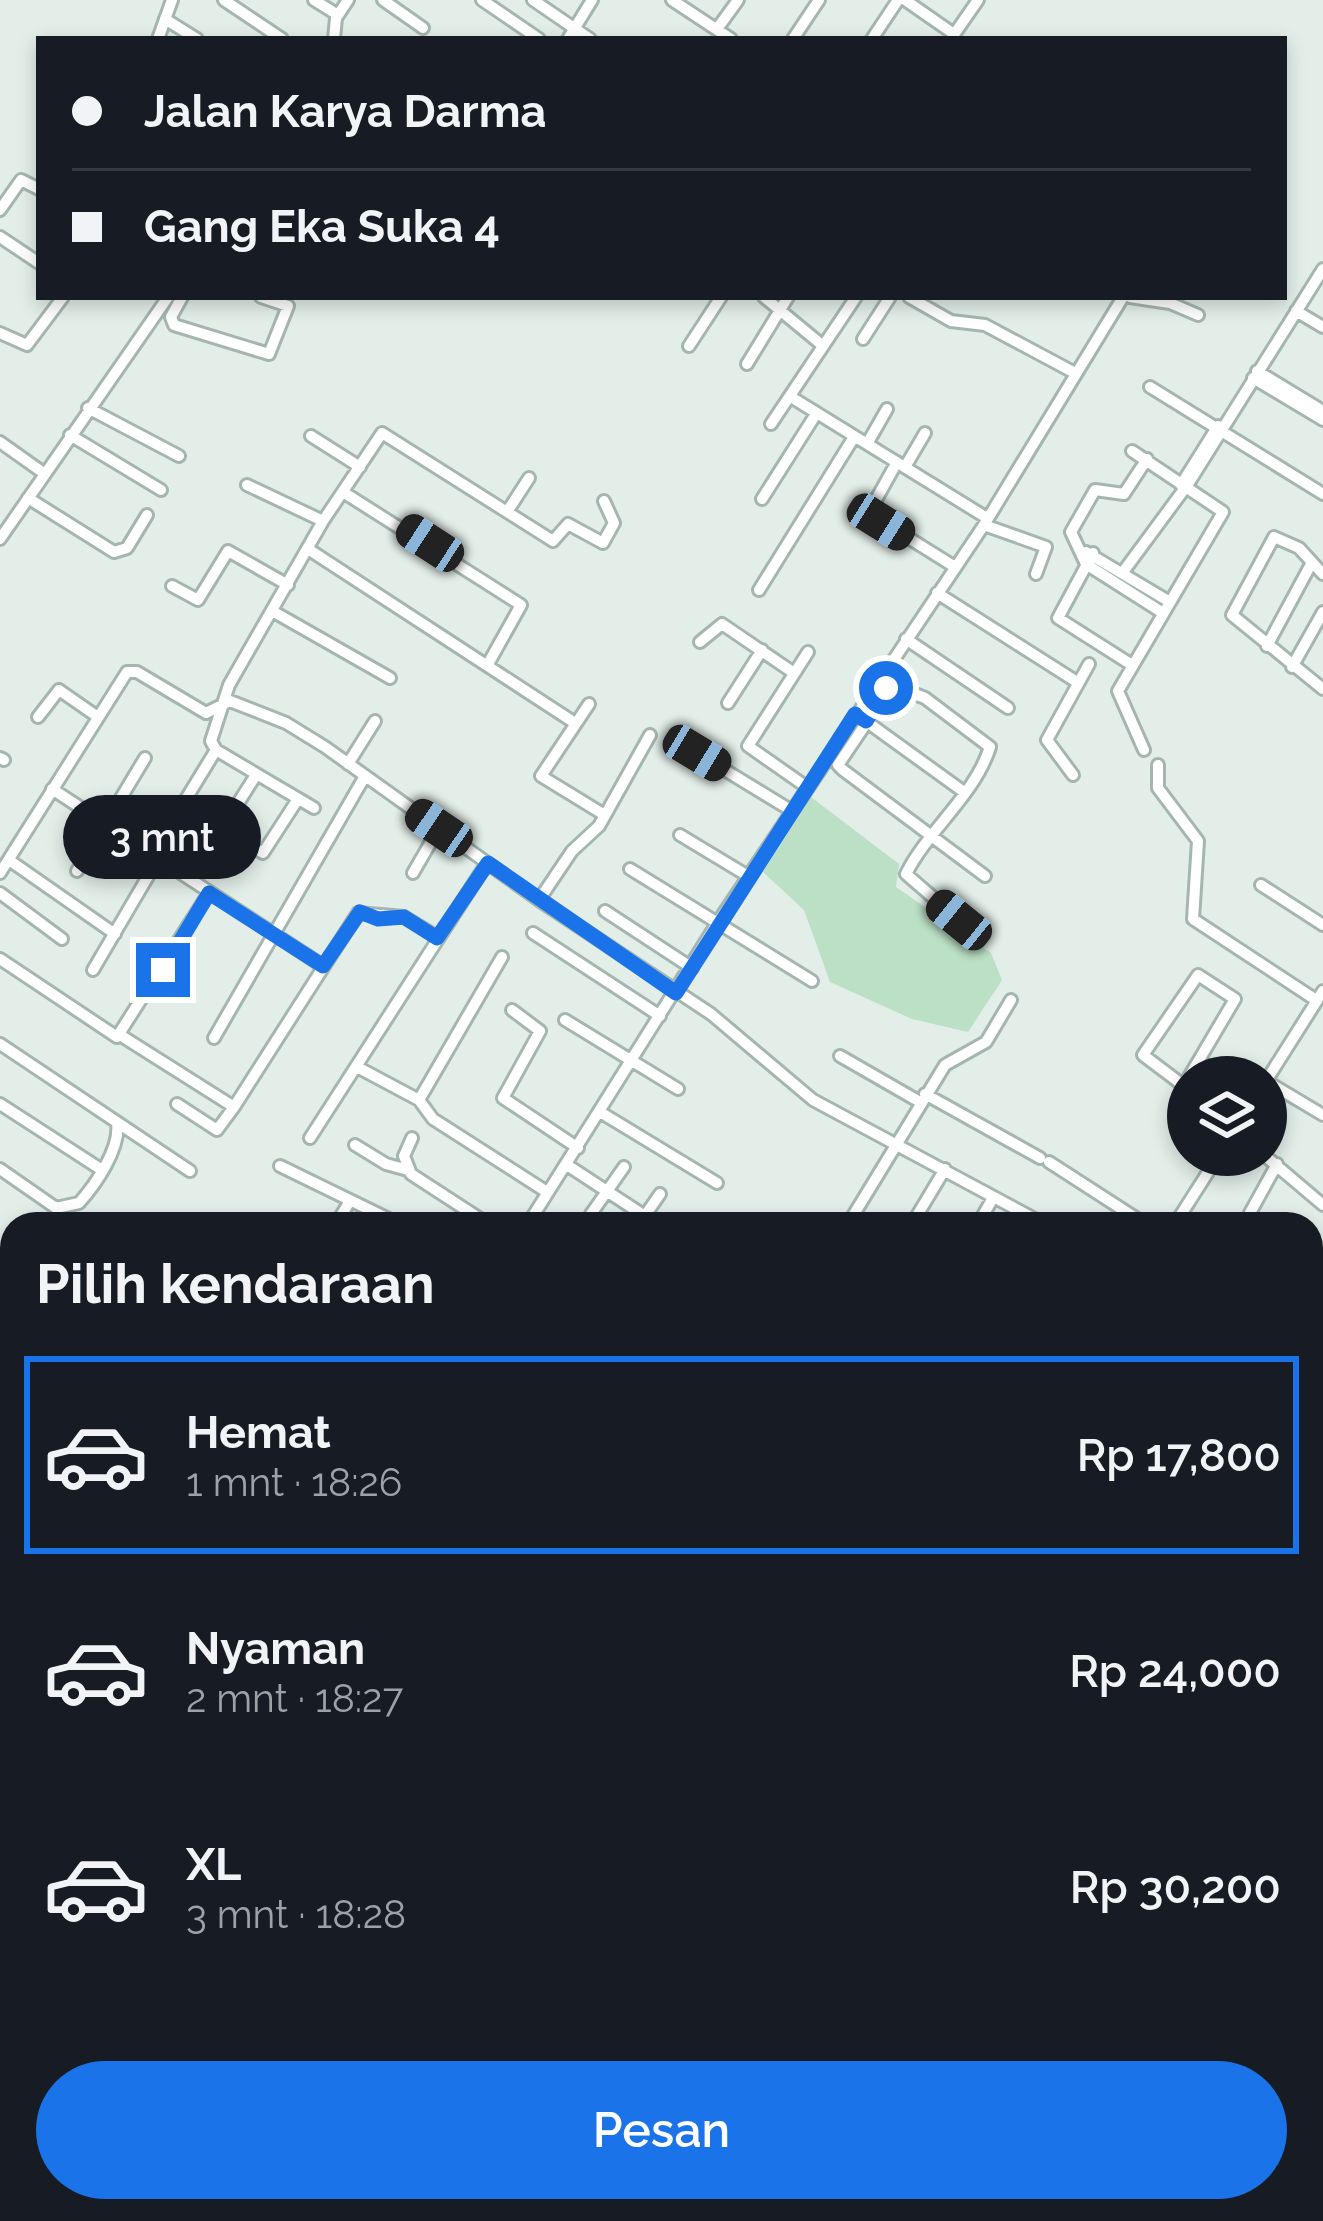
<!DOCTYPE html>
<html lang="id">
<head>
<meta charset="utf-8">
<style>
	:root { --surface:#171b24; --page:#242831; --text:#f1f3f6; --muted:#9ea1a6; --line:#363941; --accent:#1a73e8 }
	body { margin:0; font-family:Raleway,sans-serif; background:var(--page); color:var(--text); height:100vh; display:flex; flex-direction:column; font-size:45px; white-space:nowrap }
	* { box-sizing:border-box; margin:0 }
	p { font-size:39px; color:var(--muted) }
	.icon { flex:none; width:66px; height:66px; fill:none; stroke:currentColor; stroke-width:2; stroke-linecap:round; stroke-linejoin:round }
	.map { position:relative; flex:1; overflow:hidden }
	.panel { position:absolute; left:0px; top:1212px; width:1323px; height:1011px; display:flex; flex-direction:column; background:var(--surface); border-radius:36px 36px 0 0; box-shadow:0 6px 18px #0003 }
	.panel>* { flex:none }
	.top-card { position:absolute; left:36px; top:36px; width:1251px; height:264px; border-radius:0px; box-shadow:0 6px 18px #0003; display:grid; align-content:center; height:264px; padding:0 36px; background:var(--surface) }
	.controls { position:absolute; left:1167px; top:1056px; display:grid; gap:24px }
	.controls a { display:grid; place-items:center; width:120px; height:120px; border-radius:50%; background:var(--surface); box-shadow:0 6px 18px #0003; font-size:60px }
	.end { position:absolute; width:54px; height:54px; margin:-27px; border:15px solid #1a73e8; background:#fff; box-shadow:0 0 0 6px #fff }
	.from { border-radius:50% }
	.bubble { position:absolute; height:84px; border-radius:42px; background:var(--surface); box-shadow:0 6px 18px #0003; font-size:39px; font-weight:600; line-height:84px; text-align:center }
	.car { position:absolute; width:36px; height:72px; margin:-36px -18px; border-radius:15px; box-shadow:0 0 9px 3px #0007; background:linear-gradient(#222 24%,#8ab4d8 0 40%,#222 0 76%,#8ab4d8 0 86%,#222 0) }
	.top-card b { display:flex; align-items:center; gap:42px; height:114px; font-size:45px }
	.top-card b+b { border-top:3px solid var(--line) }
	.top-card i { width:30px; height:30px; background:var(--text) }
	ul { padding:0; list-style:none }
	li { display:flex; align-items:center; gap:36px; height:198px; margin:0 24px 18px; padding:0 12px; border:6px solid transparent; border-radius:0px }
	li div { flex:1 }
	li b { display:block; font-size:45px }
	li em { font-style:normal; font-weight:600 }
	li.on { border-color:var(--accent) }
	li>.icon { width:108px; height:108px; stroke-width:1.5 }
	h2 { padding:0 36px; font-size:54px; line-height:144px }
	.action { display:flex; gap:24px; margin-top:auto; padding:24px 36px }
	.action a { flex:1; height:138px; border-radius:72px; background:var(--accent); color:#fff; font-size:48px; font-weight:600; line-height:138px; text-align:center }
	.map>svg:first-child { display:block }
</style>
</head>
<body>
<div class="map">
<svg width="1323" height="2221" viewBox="0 0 1323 2221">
	<rect width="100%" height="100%" fill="#e3eee9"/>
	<path fill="#bbe0c6" d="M 811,797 L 899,864 L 896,887 L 991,953 L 1002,980 L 968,1032 L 912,1019 L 830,982 L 804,910 L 763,872 Z"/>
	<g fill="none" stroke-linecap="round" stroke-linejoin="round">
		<g stroke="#a5b6b0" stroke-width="16">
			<path id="minor" d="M 224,0 L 282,39
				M 314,0 L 338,15
				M 383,0 L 423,28
				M 482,0 L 539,39
				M 533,0 L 590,39
				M 672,0 L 731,39
				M 905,0 L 954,34
				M 165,19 L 197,39
				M 717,29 L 738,0
				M 953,36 L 978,0
				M 158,39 L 172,0
				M 334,39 L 336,18 L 348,0
				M 568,39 L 592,0
				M 793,39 L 819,0
				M 872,39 L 898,0
				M 0,210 L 21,180 L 39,189
				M 0,237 L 39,263
				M 182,297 L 171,317 L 174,325 L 269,354 L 288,306 L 261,297
				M 764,297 L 822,345
				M 909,297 L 951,321 L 985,325 L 1075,373
				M 1130,297 L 1170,303 L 1198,315
				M 1296,311 L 1323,327
				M 0,333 L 27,345 L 63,297
				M 863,339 L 890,297
				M 689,346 L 721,297
				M 747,364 L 788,297
				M 1257,371 L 1323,411
				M 1253,378 L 1323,420
				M 1150,387 L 1323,494
				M 791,397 L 987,518
				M 88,408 L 179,456
				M 771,424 L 856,297
				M 70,435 L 161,490
				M 311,436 L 360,467
				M 0,442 L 45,474
				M 867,444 L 887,409
				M 1132,451 L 1223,512 L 1118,691 L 1144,750
				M 1147,459 L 1124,494 L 1095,490 L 1071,532 L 1086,564 L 1163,613
				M 897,462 L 873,505 L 875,517 L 955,567
				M 905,467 L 925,433
				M 247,485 L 323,521
				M 1181,485 L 1218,426
				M 343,492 L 521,605 L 488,664
				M 28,498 L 114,552 L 127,548 L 147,515
				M 762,499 L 816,414
				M 507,512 L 529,478
				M 984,525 L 1046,547 L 1036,574
				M 0,539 L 168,297
				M 308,549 L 575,723
				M 1086,552 L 1170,602
				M 1093,553 L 1058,618 L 1132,665
				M 1123,572 L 1188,484 L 1323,269
				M 1323,574 L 1299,548 L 1274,537 L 1232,615 L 1323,689
				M 172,586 L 198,600 L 228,551 L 288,585
				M 759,590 L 854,437
				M 937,593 L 1077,682
				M 274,612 L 390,678
				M 906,639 L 1008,708
				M 700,642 L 722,624 L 794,673
				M 1267,646 L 1310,566
				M 1292,667 L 1323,612
				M 728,703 L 762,650
				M 589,704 L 541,776 L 603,814
				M 38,717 L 59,690 L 95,715
				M 863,719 L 964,792
				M 697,753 L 792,811
				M 0,758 L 4,760
				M 348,764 L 375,721
				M 1158,765 L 1158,788 L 1198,841 L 1193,919 L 1316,1000
				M 1073,775 L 1047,740 L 1089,664
				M 808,788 L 748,746 L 808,652
				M 52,789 L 323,966
				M 182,806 L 263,853 L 298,799
				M 314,808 L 216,750 L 211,741 L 229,685 L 323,521 L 382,433 L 553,541 L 568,524 L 603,543 L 614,523 L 604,501
				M 175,817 L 216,750
				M 221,830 L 256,775
				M 680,835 L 748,876
				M 9,860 L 115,934
				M 630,869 L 812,981
				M 77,871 L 145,758
				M 0,873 L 127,672 L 137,672 L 206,713 L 230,701 L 286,723 L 325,747 L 539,900 L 711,1014 L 813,1100 L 1044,1224
				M 413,873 L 439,828
				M 1261,885 L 1323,925
				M 0,893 L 62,939
				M 539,900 L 572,851 L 599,826 L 650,735
				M 605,911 L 692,968
				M 959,920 L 906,874 C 928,830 975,795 990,747 L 925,698 L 892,685 L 838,765 L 843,770 L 985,876
				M 533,933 L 660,1016
				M 0,959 L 117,1037 L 209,893
				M 93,970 L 157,861
				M 512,1010 L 540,1031 L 503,1098 L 578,1148
				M 565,1020 L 678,1089
				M 120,1035 L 234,1107 L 217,1130 L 177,1104
				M 214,1038 L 365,776
				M 0,1044 L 190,1171
				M 840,1056 L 920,1102
				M 359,1068 L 419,1100 L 433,1119 L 547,1192
				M 1266,1081 L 1323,991
				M 1266,1081 L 1323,1115
				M 1188,1089 L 1143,1055 L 1198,975 L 1235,999 L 1189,1077
				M 925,1094 L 1040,1158
				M 419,1100 L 502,957
				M 0,1104 L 102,1170
				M 234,1107 L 358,913 L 404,917 L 437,937
				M 600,1112 L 717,1183
				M 310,1138 L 487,863
				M 412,1138 L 404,1156 L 411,1174 L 488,1224
				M 355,1145 L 386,1164 L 408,1170
				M 1264,1155 L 1323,1205
				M 1049,1162 L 1145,1224
				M 567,1165 L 657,1224
				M 280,1166 L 399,1224
				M 0,1169 L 56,1208 L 79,1203 C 96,1184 121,1148 117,1122
				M 1250,1213 L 1277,1164
				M 591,1214 L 624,1167
				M 336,1224 L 350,1201
				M 528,1224 L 718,922 L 984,525 L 1123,297
				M 639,1224 L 660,1194
				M 692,1224 L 693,1223
				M 848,1224 L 945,1065 L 986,1042 L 1011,1000
				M 912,1224 L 945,1169
				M 978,1224 L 993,1198
				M 1175,1224 L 1219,1155
				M 1311,1253 L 1323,1261
				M 1323,1322 L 1316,1333 L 1323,1339
				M 1311,1404 L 1323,1411
				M 0,1451 L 12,1437
				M 1311,1463 L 1323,1443
				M 0,1464 L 12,1474
				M 1311,1498 L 1323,1507
				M 1311,1526 L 1323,1535
				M 1311,1571 L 1323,1578
				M 0,1675 L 12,1660
				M 0,1736 L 12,1739
				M 0,1822 L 7,1826
				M 1311,1874 L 1323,1856
				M 0,1880 L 12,1887
				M 1311,1944 L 1323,1952
				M 0,1988 L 12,1996
				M 0,2044 L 12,2025
				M 1311,2080 L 1323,2090
				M 0,2130 L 12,2137
				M 1311,2197 L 1323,2206
				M 136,2211 L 144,2221
				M 915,2211 L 927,2221
				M 1047,2211 L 1059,2221
				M 443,2212 L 457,2221
				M 80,2221 L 82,2211
				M 196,2221 L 203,2211
				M 371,2221 L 378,2211
				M 416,2221 L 421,2211
				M 513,2221 L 521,2211
				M 623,2221 L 630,2211
				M 660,2221 L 666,2211
				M 1091,2221 L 1097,2211
				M 1185,2221 L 1195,2211"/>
		</g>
		<g stroke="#a1bab2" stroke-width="20">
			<path id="secondary" d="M 0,1537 L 12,1550
				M 818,2211 L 834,2221"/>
		</g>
		<use href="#minor" stroke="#fff" stroke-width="10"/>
		<use href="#secondary" stroke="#fff" stroke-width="14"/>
	</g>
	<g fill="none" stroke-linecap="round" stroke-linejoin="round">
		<path stroke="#1a73e8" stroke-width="15" d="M 163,970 L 209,893 L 323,966 L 360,912 L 378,919 L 404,917 L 437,938 L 488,863 L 676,993 L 855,714 L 866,721 L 886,688"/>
	</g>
</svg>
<div class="controls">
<a><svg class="icon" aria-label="layers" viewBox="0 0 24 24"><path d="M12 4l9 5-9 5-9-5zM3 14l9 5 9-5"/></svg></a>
</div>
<i class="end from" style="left:886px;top:688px"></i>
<i class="end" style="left:163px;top:970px"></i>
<div class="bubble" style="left:63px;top:795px;width:198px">3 mnt</div>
<i class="car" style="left:881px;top:522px;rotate:122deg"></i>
<i class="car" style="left:430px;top:543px;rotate:303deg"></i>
<i class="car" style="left:697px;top:753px;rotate:121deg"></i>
<i class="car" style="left:439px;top:828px;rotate:304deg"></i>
<i class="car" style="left:959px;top:920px;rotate:309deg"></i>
<div class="top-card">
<b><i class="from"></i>Jalan Karya Darma</b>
<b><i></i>Gang Eka Suka 4</b>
</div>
<section class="panel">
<h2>Pilih kendaraan</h2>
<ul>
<li class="on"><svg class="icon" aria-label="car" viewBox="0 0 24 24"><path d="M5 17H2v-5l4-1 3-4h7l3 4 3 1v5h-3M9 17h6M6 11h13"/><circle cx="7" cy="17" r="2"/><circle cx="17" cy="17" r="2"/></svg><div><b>Hemat</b><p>1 mnt · 18:26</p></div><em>Rp 17,800</em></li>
<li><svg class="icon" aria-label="car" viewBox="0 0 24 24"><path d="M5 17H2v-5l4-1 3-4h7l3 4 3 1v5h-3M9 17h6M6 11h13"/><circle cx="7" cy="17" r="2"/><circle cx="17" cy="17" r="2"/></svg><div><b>Nyaman</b><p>2 mnt · 18:27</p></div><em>Rp 24,000</em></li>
<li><svg class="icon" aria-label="car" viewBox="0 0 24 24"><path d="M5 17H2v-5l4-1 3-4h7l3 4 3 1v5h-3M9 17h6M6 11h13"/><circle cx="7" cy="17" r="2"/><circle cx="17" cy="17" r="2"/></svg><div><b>XL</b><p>3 mnt · 18:28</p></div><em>Rp 30,200</em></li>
</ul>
<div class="action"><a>Pesan</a></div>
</section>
</div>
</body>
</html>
